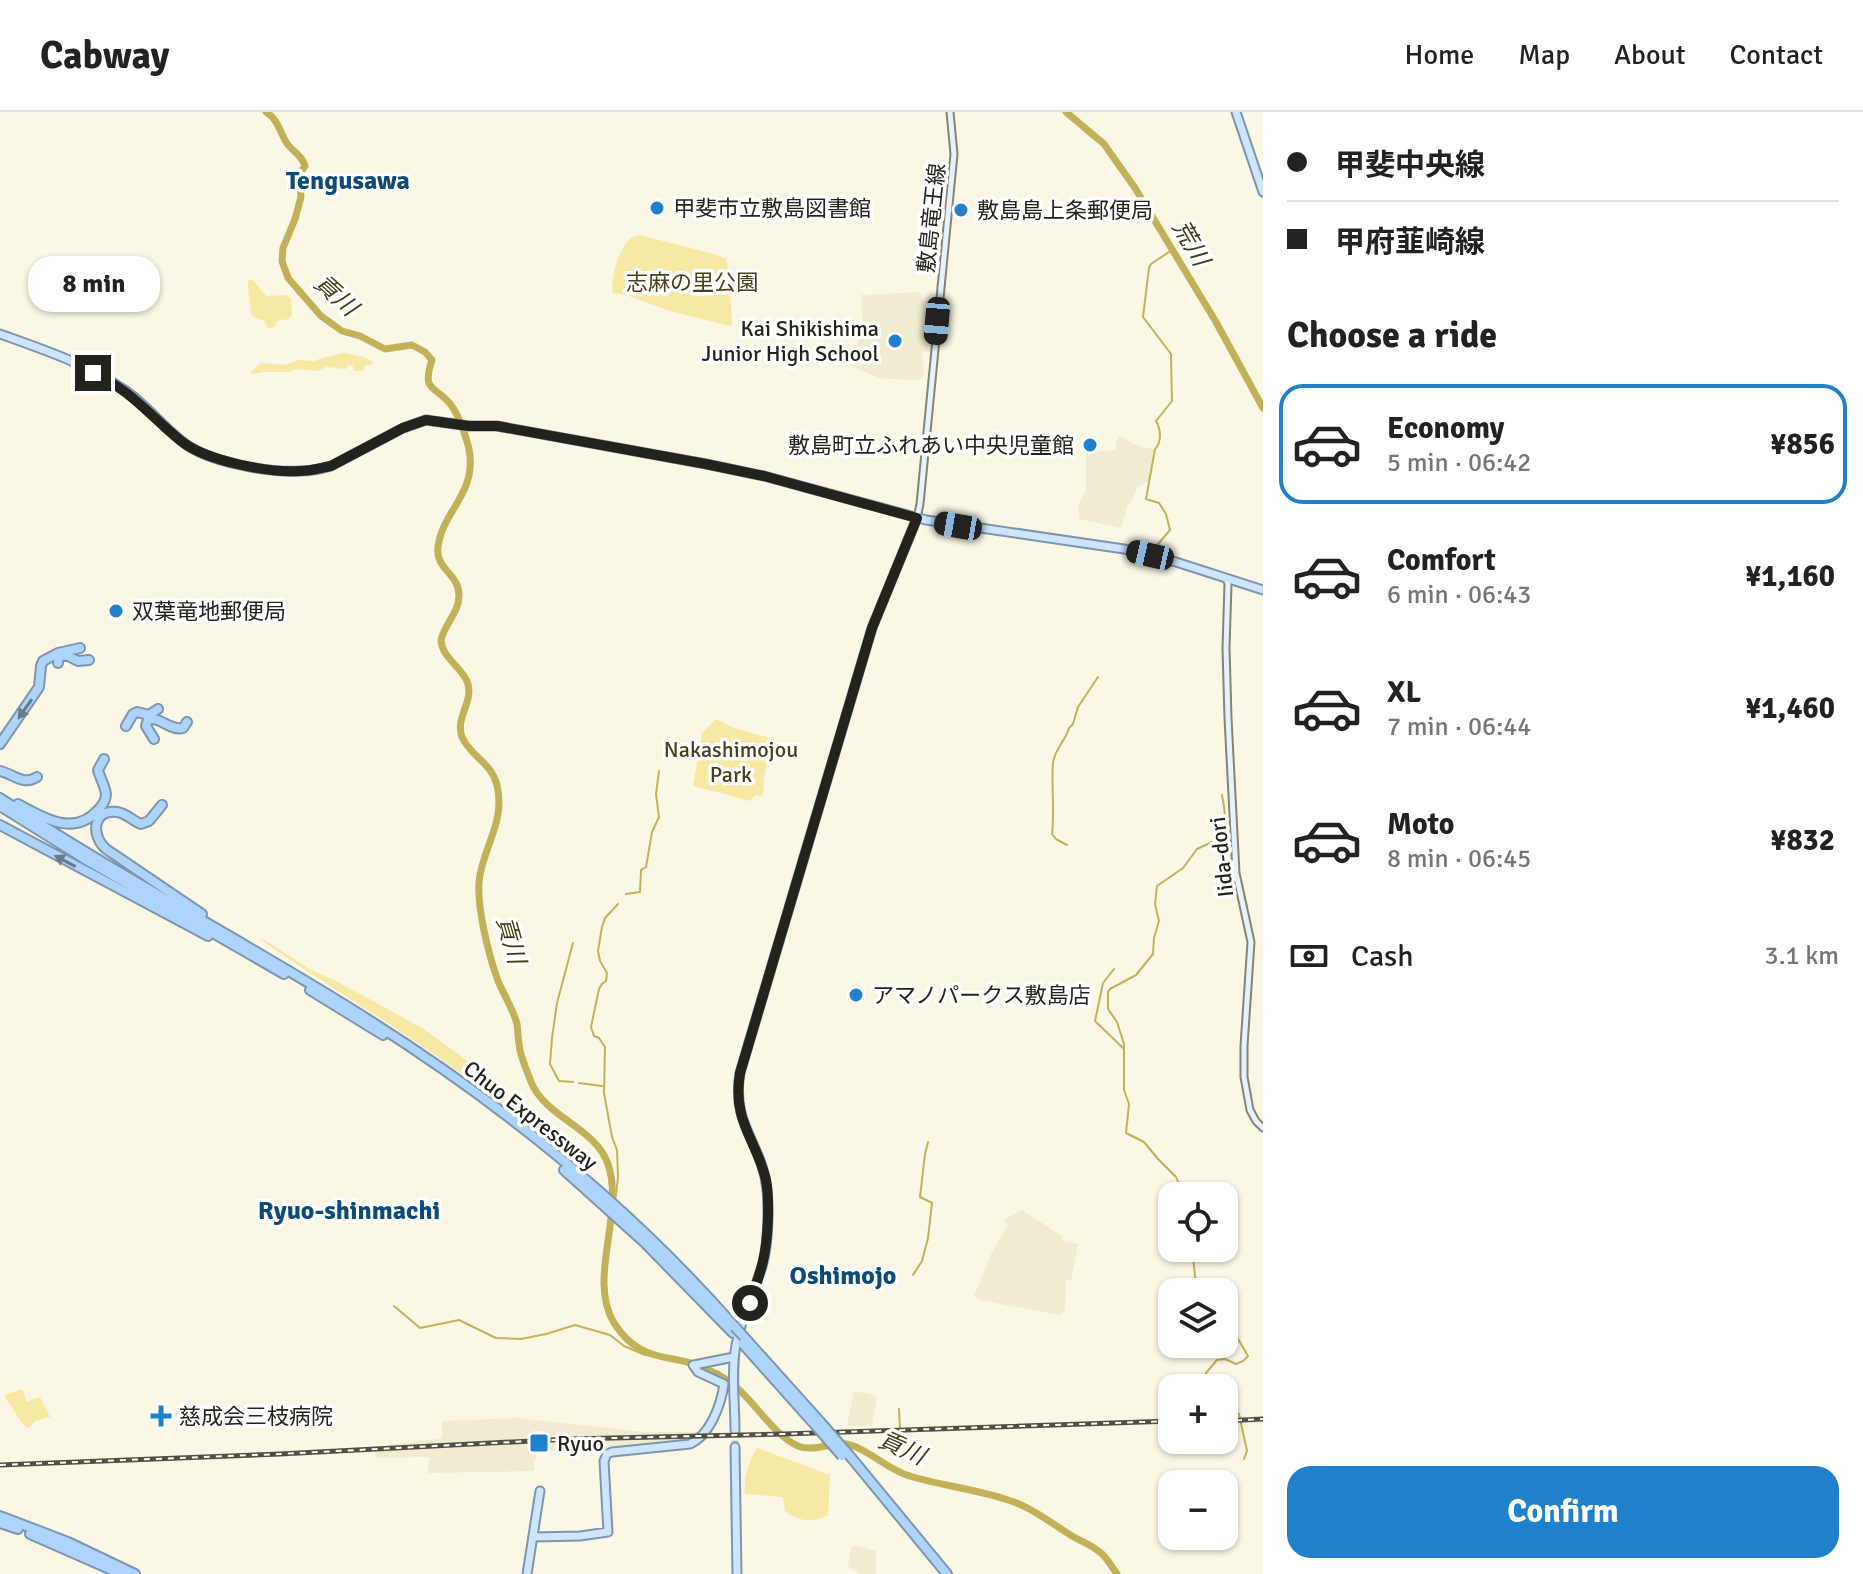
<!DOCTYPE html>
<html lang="en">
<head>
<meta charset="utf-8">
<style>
	:root { --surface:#fff; --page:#f2f2f2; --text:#222; --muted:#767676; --line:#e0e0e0; --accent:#1f80cc }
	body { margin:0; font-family:Signika,"Noto Sans JP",sans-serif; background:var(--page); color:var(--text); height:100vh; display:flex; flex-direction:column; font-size:30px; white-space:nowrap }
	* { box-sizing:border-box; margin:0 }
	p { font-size:26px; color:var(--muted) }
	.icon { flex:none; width:44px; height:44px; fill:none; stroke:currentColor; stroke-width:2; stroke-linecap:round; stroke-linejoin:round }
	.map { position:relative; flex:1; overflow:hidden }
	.drawer { display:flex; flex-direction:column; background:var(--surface); width:600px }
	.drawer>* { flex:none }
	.banner { display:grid; align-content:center; height:176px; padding:0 24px; background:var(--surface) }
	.tools { position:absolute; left:1158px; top:1070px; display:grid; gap:16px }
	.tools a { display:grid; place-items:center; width:80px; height:80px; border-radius:16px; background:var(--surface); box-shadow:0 2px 6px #0004; font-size:40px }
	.end { position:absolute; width:36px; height:36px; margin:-18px; border:10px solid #24221c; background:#fff; box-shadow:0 0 0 4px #fff }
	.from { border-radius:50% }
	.bubble { position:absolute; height:56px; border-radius:24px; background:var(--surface); box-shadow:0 2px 6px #0004; font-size:26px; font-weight:700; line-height:56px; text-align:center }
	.car { position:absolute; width:24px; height:48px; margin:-24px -12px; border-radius:10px; box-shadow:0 0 6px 2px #0007; background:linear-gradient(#222 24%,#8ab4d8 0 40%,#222 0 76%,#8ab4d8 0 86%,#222 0) }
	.banner b { display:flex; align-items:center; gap:28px; height:76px; font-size:30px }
	.banner b+b { border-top:2px solid var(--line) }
	.banner i { width:20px; height:20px; background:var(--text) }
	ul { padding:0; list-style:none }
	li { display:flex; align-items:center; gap:24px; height:120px; margin:0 16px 12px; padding:0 8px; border:4px solid transparent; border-radius:24px }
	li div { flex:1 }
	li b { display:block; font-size:30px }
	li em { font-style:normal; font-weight:700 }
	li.current { border-color:var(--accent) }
	li>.icon { width:72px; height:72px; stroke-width:1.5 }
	h2 { padding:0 24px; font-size:36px; line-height:96px }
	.pay { display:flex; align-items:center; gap:20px; height:88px; padding:0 24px; font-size:30px }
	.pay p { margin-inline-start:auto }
	.action { display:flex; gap:16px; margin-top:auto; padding:16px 24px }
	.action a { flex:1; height:92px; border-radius:24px; background:var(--accent); color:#fff; font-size:32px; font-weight:700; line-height:92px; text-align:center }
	header { display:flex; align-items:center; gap:48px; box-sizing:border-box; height:112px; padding:0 40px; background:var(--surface); border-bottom:2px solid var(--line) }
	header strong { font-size:38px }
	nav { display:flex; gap:44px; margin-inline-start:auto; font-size:28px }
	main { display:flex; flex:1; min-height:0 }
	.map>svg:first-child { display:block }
</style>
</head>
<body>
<header>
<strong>Cabway</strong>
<nav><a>Home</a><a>Map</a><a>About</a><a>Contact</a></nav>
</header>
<main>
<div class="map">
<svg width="1263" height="1462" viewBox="0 0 1263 1462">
	<rect width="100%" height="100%" fill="#faf7e5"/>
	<path fill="#f0ecd2" d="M 921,180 L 927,209 L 933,210 L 930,240 L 922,240 L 924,263 L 919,268 L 887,267 L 877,265 L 849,253 L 863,219 L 861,183 Z
		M 1118,324 L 1124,326 L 1133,332 L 1155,338 L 1149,369 L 1138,374 L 1131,390 L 1128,392 L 1121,416 L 1079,407 L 1078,393 L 1086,379 L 1086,341 L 1115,338 Z
		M 1022,1098 L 1062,1124 L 1062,1129 L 1078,1132 L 1071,1168 L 1066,1168 L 1065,1199 L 1060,1203 L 980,1188 L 974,1184 L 992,1140 L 1008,1113 L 1003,1108 Z
		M 854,1279 L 877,1284 L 872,1314 L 847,1314 Z
		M 516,1306 L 646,1320 L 697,1320 L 692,1329 L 627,1335 L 536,1340 L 536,1347 L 534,1347 L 534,1359 L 428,1361 L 429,1345 L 376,1346 L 375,1335 L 442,1326 L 442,1309 Z
		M 854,1433 L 876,1439 L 876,1462 L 860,1462 L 848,1455 L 851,1435 Z"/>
	<path fill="#f5e9a4" d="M 640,123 L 717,143 L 726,147 L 729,161 L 732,212 L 730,214 L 670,199 L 626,183 L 613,181 C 609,169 620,131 633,125 C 635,124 637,124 640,123 Z
		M 248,168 L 253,168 L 266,184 L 286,183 L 291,186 L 292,203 L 286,209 L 282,207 L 276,210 L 275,215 L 268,216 L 264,209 L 252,204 C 251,199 247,171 248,168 Z
		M 344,241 L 364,245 L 372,249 L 372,252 L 365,254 L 363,259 L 355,259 L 352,253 L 348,253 L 346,257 L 326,255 L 317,259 L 295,257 L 289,260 L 264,260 L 252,262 L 251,259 L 261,251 L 284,253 L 299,248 L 314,249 L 322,246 Z
		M 716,607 L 734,616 L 770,626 L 772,628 L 764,665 L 763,684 L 755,683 L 751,689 L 693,674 L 702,621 Z
		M 258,826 L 265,828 L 309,857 L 338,870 L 424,917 L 502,974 L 506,977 L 512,992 L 507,996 C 479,975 451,953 422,934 C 368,897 312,864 258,826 Z
		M 23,1277 L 26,1290 L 40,1285 L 50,1305 L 35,1309 L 29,1316 L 23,1313 L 4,1283 Z
		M 757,1336 L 830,1363 L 828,1403 C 810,1412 802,1409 785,1400 L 783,1385 L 745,1382 C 743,1367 749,1349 757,1336 Z"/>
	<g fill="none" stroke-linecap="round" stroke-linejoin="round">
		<path stroke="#c1b25a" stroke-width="2" d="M 1153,438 L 1170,418 L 1166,402 L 1159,391 L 1146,387 L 1155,337 C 1162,329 1161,318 1156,309 L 1172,289 L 1171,242 L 1143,205 L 1149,156 L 1151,152 L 1172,138
			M 1067,733 L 1056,727 L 1052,722 C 1055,698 1051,674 1053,651 C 1054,638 1066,628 1069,616 L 1073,612 L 1078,595 L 1098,565
			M 626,782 L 640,780 L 641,758 L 646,755 L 652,720 L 659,705 L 656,682 L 659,659
			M 573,831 L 557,891 L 552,926 L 550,952 L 559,969 L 573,970
			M 1114,857 L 1103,871 L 1095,909 L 1123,936
			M 579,971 L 602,974
			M 1178,1084 L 1180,1075 L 1176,1065 L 1158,1047 L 1144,1030 L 1126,1021 L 1129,992 L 1124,978 L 1124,932 L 1117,910 L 1108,897 L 1108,880 L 1110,877 L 1136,863 L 1153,842 L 1154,826 L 1159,809 L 1155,792 L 1157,774 L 1183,756 L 1197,737 L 1212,730 L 1217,732 C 1229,718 1225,700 1222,683
			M 615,1091 L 618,1065 L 617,1038 L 612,1025 L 604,981 L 605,935 L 599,926 L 594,924 L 591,915 L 599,877 L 602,872 L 606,869 L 607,861 L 600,849 L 598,839 L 602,815 L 605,806 L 618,792
			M 1196,1136 L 1193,1146 L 1196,1171 L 1197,1174 L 1215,1180
			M 913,1163 L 922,1149 L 928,1126 L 932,1091 L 920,1085 L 925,1042 L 928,1030
			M 394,1194 L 420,1216 L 459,1208 L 496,1226 L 521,1227 L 546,1222 L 575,1213 L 610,1223 L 624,1234 L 645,1243 L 666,1245
			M 1205,1276 L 1206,1261 L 1217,1248 L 1225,1247 L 1236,1252 L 1243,1249 L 1248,1244 L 1234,1220 L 1236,1207 L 1234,1198 L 1224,1189
			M 1224,1295 L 1239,1302 L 1247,1339 L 1244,1347
			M 899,1297 L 900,1316"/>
		<path stroke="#c1b25a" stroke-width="7" d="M 266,0 C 279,8 280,22 288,33 C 295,41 302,44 305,54 L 299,63 L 301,85 L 295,107 L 283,136 L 282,149 L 288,166 L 321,204 L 342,219 L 360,224 L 385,237 L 412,233 L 425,240 L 432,248 C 421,281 436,273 451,293 C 459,303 469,332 470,344 C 474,383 442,401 438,435 C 435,457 459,462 459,483 C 459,501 445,511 441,528 C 442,547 463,555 468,572 C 473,591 455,606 462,625 C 470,644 491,650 497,673 C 506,711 482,736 479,770 C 477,797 489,844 498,869 C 504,883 513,897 517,912 C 518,919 518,925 519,932 C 520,945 527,958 531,970 C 546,1006 595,1015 608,1052 C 625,1103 587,1166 614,1211 C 620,1220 627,1229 637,1235 C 653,1246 676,1246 694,1252 C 703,1255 711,1259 719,1263 C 751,1280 769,1321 798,1334 C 815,1341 834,1328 851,1333 C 872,1340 888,1358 910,1364 C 942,1374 976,1377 1008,1388 C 1031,1395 1051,1411 1072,1424 C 1081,1429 1093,1434 1101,1441 C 1107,1446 1112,1455 1117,1462
			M 1066,0 L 1104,32 L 1135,76 L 1216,210 L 1263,296"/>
		<path stroke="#cfccbd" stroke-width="7" stroke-dasharray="7 3.5" stroke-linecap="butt" d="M 735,1318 L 735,1335"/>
		<g stroke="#878473" stroke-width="9">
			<path id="secondary" d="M 917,406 L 920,392 L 954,42 L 950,0
				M 1226,466 L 1228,472 L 1226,536 L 1228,606 L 1236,761 L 1251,830 L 1244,934 L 1244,965 L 1250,998 L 1256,1009 L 1263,1016"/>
		</g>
		<g stroke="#7d96ae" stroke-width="11">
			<path id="primary" d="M 1236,0 L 1263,80
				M 0,222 C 42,237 87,252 123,277 C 145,291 162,314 183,330 C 207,350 269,361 300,359 C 311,359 321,357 331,354 L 403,316 L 420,310 L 426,308 L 469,314 L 497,314 L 706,352 L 764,364 L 926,408 L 1124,437 L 1176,450 L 1263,478
				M 694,1253 L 734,1245
				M 735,1318 C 735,1291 731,1260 736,1233 C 742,1204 755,1179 763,1151 C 768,1131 769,1100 767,1078 C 763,1032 731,1014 740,961 L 872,516 L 917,406
				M 735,1335 L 737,1462
				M 534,1425 L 580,1424 L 608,1420 L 604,1349 L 607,1342 L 612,1340 L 690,1332 C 710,1323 721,1293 724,1272 L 698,1260 L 693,1253
				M 527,1462 L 540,1379"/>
		</g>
		<g stroke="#7d96ae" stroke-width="12">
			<path id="highway" d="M 58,551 L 58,545 L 66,543 L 78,549 L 89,548
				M 126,614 L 133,602 L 137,600 L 149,603 L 158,597
				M 154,627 L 146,614 L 148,607 C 161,605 170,619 183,616 L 187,610
				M 0,632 L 39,575 L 41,554 L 43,549 L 58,541 L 80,536
				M 0,659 C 14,662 23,674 37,665
				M 0,686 C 120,765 248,831 369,908 C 503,993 630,1095 735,1215
				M 18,692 C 43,706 74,725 98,698 C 102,694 106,688 106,682 C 105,674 100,666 98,658 L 104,647
				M 162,693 L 149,709 L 141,712 C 133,709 126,701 117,700 C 92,697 91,724 106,737 L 202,802
				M 0,694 L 88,749 L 284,862
				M 0,713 L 208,824
				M 310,878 L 383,923
				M 564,1058 L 644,1130 L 733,1221
				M 744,1225 L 823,1313
				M 742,1231 L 816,1314
				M 849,1343 L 947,1462
				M 0,1404 L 68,1430 L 135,1462
				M 0,1411 L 18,1417
				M 30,1422 L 121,1462"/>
		</g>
		<use href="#secondary" stroke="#e6f2fe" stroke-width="5"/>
		<use href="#primary" stroke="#cee6fd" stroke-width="7"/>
		<use href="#highway" stroke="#add5fc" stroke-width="8"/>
		<g stroke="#504e45" stroke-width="5">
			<path id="rail" d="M 1224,1309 L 1263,1307
				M 0,1353 L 280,1342 L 570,1327 L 784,1322 L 1172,1309"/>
		</g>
		<use href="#rail" stroke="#fff" stroke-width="2" stroke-dasharray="6" stroke-linecap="butt"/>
		<g stroke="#7d96ae" stroke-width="12" stroke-linecap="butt">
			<path id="highway-bridge" d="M 735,1215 L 744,1225
				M 823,1313 L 849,1343
				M 816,1314 L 842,1344"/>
		</g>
		<use href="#highway-bridge" stroke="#add5fc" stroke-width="8"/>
	</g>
	<defs><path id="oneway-solid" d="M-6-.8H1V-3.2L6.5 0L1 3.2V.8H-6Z" transform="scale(2)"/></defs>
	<g fill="#687c8c">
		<use href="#oneway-solid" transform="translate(25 597) rotate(125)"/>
		<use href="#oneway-solid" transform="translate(65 749) rotate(-152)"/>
	</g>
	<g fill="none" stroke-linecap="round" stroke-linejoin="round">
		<path stroke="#24221c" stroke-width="10" d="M 93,261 C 131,278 150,304 181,329 C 206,349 269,361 300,359 C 311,359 320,356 331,354 L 403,316 L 426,308 L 469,314 L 497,314 L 706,352 L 764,364 L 917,406 L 872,516 L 740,961 C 732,1010 756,1026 766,1068 C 770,1090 768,1128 763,1149 C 760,1163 754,1177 750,1191"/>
	</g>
	<g fill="#1f80cc" stroke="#fff" stroke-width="3">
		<circle cx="657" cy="96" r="8"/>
		<circle cx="961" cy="98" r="8"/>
		<circle cx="895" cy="229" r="8"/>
		<circle cx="1090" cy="333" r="8"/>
		<circle cx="116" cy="499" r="8"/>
		<circle cx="856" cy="883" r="8"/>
		<path d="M157 1292h8v8h8v8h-8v8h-8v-8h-8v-8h8z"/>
		<rect x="529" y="1321" width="20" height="20" rx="4"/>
	</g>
	<g text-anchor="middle" stroke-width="7" stroke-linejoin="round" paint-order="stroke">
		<g font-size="22" fill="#24221c" stroke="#fff" text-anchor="start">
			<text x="673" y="104">甲斐市立敷島図書館</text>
			<text x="977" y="106">敷島島上条郵便局</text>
			<text x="879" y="224" text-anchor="end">Kai Shikishima<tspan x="879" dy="25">Junior High School</tspan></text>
			<text x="1074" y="341" text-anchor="end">敷島町立ふれあい中央児童館</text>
			<text x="132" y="507">双葉竜地郵便局</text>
			<text x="872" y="891">アマノパークス敷島店</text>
			<text x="179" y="1312">慈成会三枝病院</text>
			<text x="557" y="1339">Ryuo</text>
		</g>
		<g font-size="22" fill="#24221c" stroke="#fff">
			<text transform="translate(931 106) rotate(-84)" y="8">敷島竜王線</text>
			<text transform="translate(1221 745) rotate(-96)" y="8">Iida-dori</text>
			<text transform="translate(531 1003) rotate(38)" y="8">Chuo Expressway</text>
		</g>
		<g font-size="22" fill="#47401a" stroke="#fff">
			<text x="692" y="178">志麻の里公園</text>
			<text x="731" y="645">Nakashimojou<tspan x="731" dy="25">Park</tspan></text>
		</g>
		<g font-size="24" font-style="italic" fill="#423c16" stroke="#fff">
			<text transform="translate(1191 131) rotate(60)" y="8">荒川</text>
			<text transform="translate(336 183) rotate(42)" y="8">貢川</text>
			<text transform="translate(511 828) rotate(74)" y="8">貢川</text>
			<text transform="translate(902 1336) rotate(24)" y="8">貢川</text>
		</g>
		<g font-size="26" font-weight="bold" fill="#0b4a79" stroke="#fff">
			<text x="348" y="77">Tengusawa</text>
			<text x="349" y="1107">Ryuo-shinmachi</text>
			<text x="843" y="1172">Oshimojo</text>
		</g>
	</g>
</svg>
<div class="tools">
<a><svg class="icon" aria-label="locate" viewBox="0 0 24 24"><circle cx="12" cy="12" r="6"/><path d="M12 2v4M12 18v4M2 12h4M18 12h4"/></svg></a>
<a><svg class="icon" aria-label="layers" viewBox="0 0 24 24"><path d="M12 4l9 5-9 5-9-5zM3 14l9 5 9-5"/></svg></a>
<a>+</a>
<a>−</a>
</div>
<i class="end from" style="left:750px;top:1191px"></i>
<i class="end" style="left:93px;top:261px"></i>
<div class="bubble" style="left:28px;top:144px;width:132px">8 min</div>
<i class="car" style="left:937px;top:209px;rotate:185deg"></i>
<i class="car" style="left:958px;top:414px;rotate:280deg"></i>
<i class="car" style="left:1150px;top:443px;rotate:283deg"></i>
</div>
<section class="drawer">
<div class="banner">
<b><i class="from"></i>甲斐中央線</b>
<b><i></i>甲府韮崎線</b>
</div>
<h2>Choose a ride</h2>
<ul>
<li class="current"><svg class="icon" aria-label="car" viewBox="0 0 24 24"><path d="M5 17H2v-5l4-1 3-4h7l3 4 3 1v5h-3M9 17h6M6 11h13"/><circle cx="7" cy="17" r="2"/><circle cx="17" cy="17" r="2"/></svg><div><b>Economy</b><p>5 min · 06:42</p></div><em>¥856</em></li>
<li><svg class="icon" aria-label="car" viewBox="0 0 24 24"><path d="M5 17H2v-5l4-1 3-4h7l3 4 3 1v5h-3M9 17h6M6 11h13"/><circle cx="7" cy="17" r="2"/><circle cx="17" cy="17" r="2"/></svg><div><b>Comfort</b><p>6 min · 06:43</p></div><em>¥1,160</em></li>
<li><svg class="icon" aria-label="car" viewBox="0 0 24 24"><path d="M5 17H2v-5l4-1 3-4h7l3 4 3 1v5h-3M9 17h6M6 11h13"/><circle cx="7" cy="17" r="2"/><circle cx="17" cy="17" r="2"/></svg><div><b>XL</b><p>7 min · 06:44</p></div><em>¥1,460</em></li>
<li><svg class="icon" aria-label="car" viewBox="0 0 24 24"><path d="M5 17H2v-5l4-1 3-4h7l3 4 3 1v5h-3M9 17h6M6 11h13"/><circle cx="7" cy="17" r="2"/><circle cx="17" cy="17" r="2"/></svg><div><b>Moto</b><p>8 min · 06:45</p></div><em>¥832</em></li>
</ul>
<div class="pay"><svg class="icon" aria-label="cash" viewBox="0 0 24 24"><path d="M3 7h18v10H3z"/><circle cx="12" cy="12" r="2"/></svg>Cash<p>3.1 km</p></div>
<div class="action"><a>Confirm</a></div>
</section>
</main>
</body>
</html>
